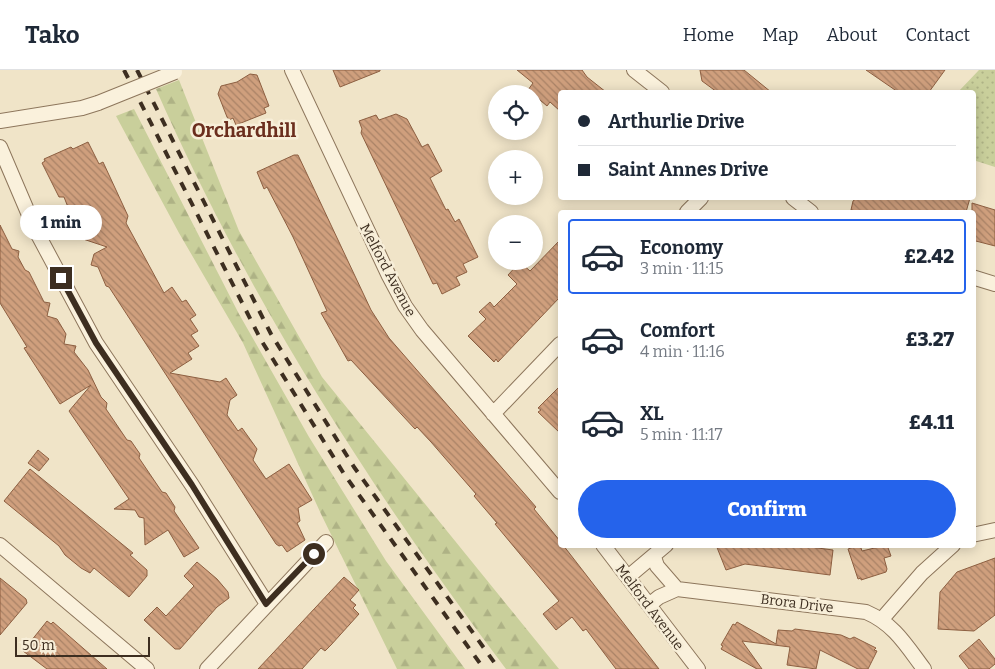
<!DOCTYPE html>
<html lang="en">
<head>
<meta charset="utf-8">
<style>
	:root { --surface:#fff; --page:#f2f2f3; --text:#1f2937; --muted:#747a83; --line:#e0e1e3; --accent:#2563eb }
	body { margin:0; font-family:Bitter,serif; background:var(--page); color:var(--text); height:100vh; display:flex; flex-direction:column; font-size:19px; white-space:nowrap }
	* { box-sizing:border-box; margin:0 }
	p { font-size:16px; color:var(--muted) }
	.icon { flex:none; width:28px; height:28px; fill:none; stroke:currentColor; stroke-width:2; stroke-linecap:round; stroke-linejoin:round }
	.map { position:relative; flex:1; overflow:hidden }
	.drawer { position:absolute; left:558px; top:140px; width:418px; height:338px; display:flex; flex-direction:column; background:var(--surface); border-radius:5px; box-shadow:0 2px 12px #0003 }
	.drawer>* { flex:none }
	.top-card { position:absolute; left:558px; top:20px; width:418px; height:110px; border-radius:5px; box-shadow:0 2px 12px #0003; display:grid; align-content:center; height:110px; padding:0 20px; background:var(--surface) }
	.fabs { position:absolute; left:488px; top:15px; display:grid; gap:10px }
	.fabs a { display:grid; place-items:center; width:55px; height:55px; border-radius:50%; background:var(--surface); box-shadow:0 2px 12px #0003; font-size:25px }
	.scale { position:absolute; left:15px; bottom:12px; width:135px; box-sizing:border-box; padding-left:5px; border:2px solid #3d2e20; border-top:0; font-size:14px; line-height:18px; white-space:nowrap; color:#3d2e20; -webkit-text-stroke:4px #f7eed8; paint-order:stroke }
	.end { position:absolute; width:22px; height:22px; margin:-11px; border:6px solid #3d2e20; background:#fff; box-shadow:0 0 0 2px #fff }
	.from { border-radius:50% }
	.bubble { position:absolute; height:35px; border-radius:18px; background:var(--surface); box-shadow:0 2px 12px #0003; font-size:16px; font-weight:800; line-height:35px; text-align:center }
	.top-card b { display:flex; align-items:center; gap:18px; height:48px; font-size:19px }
	.top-card b+b { border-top:1px solid var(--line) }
	.top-card i { width:12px; height:12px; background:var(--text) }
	ul { padding:9px 0 0; list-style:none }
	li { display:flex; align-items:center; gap:15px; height:75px; margin:0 10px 8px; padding:0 10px; border:2px solid transparent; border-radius:5px }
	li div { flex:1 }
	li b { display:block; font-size:19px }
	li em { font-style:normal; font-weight:800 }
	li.on { border-color:var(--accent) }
	li>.icon { width:45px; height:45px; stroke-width:1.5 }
	.button { display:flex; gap:10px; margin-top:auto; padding:10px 20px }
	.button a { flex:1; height:58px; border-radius:30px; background:var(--accent); color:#fff; font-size:20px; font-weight:800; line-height:58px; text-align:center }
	header { display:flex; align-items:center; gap:30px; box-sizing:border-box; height:70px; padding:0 25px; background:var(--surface); border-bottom:1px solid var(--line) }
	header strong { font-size:24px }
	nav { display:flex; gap:28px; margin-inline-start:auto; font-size:18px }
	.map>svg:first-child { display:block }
</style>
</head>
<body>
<header>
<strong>Tako</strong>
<nav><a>Home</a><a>Map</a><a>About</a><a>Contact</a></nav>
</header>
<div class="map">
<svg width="995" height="599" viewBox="0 0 995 599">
	<defs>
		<pattern id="forest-firs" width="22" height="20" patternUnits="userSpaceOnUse" patternTransform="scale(1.25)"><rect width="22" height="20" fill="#c9cf9b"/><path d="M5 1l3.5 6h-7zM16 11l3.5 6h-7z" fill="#aeb285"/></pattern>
		<pattern id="park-dots" width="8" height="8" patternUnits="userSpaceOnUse" patternTransform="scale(1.25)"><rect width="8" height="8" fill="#c9cf9b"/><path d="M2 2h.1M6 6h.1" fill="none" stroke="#aeb285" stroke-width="1.8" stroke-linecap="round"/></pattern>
		<pattern id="building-back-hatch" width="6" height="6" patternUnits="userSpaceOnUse" patternTransform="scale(1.25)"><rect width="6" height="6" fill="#cf9f7d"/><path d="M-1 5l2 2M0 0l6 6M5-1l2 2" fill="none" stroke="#a98266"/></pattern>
	</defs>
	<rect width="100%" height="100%" fill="#f0e4c8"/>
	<path fill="url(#forest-firs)" d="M 179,10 L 239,161 L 322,307 L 559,599 L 506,599 C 370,419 247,226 156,19 Z
		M 134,39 L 239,244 L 309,367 L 386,491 L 465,599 L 397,599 L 321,444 L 243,273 L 179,163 L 116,46 Z"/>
	<path fill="url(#park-dots)" d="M 979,0 L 995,0 L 995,97 L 973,90 L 972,22 L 958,22 Z"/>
	<path fill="url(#building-back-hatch)" stroke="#8d5f41" d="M 333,0 L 380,0 L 380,1 L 340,17 Z
		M 517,0 L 582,0 L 587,7 L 606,22 L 560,22 L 560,41 L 550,32 L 547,36 L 528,20 L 533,13 Z
		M 700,0 L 744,0 L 771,22 L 717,22 L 702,11 Z
		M 866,0 L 945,0 L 929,22 L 898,22 Z
		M 250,4 L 257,5 L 269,36 L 264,38 L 266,43 L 236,55 L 233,48 L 229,50 L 227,47 L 218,24 L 221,16 L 237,12 Z
		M 396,44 L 407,49 L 422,77 L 428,74 L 442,101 L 430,108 L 446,140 L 448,139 L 455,152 L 459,149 L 478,187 L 463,194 L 467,202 L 456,207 L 460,215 L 442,224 L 437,213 L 433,214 L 361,63 L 362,59 L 359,51 L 376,45 L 379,50 Z
		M 88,72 L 99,94 L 103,92 L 128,146 L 126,153 L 164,223 L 172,217 L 182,232 L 186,230 L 196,245 L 190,249 L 198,261 L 191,265 L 199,276 L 188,283 L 192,289 L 170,303 L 220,312 L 226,308 L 237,325 L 230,330 L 227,345 L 238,361 L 242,358 L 257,379 L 253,390 L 266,409 L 289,394 L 312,430 L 298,438 L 300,451 L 297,453 L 305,470 L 287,482 L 282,475 L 279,476 L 276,474 L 109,217 L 106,216 L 98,197 L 91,195 L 94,184 L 107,177 L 80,168 L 64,127 L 59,127 L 42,93 L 45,91 L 44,89 L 71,77 L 73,79 Z
		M 294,85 L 298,85 L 371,240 L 389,268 L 536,437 L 534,439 L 560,471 L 560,475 L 563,475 L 659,599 L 616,599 L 586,559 L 583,561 L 572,547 L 556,560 L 543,544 L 559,531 L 495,454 L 497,453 L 474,426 L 476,424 L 431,372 L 417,357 L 415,359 L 351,290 L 348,291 L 321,243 L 327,241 L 293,167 L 267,117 L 264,119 L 257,102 Z
		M 857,128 L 970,128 L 966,142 L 859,142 L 851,140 L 853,131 Z
		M 972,133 L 995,140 L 995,176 L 972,170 Z
		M 0,155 L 12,179 L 19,181 L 18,187 L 25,200 L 29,202 L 44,232 L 50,233 L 47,246 L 57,249 L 66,264 L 64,274 L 76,276 L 74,282 L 88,300 L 101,327 L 107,333 L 106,339 L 127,370 L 131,371 L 140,384 L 139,388 L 162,422 L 166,423 L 175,437 L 174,441 L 199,478 L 184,487 L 168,460 L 145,475 L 144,448 L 139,447 L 135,440 L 114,439 L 129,429 L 69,341 L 91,315 L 60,334 L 24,278 L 27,277 L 0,233 Z
		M 560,170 L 560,227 L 498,292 L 496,289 L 494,292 L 468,266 L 486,249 L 479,242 L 490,232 L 494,237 L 517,214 L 508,205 L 520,192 L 530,201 Z
		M 560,316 L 560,363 L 538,342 L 541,340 L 538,338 Z
		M 38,380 L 49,389 L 39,401 L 28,393 Z
		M 30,399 L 133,483 L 130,485 L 147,500 L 147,506 L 129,527 L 94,498 L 90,503 L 81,498 L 65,485 L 59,476 L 4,431 Z
		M 716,475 L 795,475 L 833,480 L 830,505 L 745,494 L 726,500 Z
		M 860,475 L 862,481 L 887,475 L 891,486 L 884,488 L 887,499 L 886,502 L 861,510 L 861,508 L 858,509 L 848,479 Z
		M 995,488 L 995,545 L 974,561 L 938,559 L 940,522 L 957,502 Z
		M 197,492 L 217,509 L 228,522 L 229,528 L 217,537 L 180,579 L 175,579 L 144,550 L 157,537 L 166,546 L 194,516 L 184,506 Z
		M 344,507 L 359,520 L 350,530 L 356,535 L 353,538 L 359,544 L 331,575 L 325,581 L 321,578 L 302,599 L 258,599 Z
		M 0,508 L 26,529 L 27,533 L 0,565 Z
		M 47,551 L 51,554 L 53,552 L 107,599 L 47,599 L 23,581 Z
		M 737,552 L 776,574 L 778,560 L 792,561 L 795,559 L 841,565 L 850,569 L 854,567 L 876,578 L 874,580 L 877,581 L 868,599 L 858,599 L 820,580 L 816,599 L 787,595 L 790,577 L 742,571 L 762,599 L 757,599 L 721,579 L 723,576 L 721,575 L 733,554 L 735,555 Z
		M 979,569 L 995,589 L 995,594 L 989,599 L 969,599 L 959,586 Z"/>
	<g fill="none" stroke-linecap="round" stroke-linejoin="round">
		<g stroke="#8d765c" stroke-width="16">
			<path id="street" d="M 292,0 L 389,206 L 405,236 L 422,260 L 560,422
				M 634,0 L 662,22
				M 0,51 L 82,38 L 98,33
				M 0,77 L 35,159 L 96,273 L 192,415 L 267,534
				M 793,128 L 811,142
				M 687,142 L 701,128
				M 972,207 L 995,214
				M 493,344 L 560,274
				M 972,465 L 995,460
				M 0,475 L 147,599
				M 603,475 L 698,599
				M 654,487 L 657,496 L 677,519
				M 628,507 L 666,475
				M 649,535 L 659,527 L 677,519 L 866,542 C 894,554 906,575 924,599
				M 882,549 L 922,503 L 953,475
				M 207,599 L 326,472"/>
		</g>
		<use href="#street" stroke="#faf1dc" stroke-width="14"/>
		<path stroke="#3d2e20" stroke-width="4" stroke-dasharray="9 9" stroke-linecap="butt" d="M 124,0 L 261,270 L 344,404 L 484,599
			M 137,0 L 271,264 L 354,397 L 499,599"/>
		<g stroke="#8d765c" stroke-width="16" stroke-linecap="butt">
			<path id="street-bridge" d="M 98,33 L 175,2"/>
		</g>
		<use href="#street-bridge" stroke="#faf1dc" stroke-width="14"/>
	</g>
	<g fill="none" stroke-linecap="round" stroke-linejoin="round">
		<path stroke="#3d2e20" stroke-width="6" d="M 61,208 L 96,273 L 192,415 L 266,534 L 314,484"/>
	</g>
	<g text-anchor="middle" stroke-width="5" stroke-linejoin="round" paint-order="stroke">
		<g font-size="14" fill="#3d2e20" stroke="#f7eed8">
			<text transform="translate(388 200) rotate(62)" y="5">Melford Avenue</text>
			<text transform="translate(797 533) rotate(7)" y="5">Brora Drive</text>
			<text transform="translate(650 537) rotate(53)" y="5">Melford Avenue</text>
		</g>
		<g font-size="19" font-weight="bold" fill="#6b2e1e" stroke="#f7eed8">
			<text x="244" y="67">Orchardhill</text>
		</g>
	</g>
</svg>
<div class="fabs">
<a><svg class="icon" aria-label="locate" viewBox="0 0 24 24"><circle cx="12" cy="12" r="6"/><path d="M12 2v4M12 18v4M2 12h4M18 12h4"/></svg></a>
<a>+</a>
<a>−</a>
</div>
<div class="scale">50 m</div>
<i class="end from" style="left:314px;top:484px"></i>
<i class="end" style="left:61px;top:208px"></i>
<div class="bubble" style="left:20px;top:135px;width:82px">1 min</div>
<div class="top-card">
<b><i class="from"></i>Arthurlie Drive</b>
<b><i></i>Saint Annes Drive</b>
</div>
<section class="drawer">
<ul>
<li class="on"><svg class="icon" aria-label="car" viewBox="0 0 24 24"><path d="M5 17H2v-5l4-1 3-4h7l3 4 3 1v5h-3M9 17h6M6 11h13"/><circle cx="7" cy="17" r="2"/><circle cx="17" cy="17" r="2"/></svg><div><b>Economy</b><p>3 min · 11:15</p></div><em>£2.42</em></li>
<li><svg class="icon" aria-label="car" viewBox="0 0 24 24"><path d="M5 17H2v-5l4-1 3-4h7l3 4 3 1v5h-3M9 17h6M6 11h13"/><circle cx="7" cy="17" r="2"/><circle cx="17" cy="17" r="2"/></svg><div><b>Comfort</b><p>4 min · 11:16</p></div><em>£3.27</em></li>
<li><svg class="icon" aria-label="car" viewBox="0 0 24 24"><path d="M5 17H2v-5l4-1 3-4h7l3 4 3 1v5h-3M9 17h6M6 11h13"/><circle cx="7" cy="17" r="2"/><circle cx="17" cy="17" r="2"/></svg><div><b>XL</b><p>5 min · 11:17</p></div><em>£4.11</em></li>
</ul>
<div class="button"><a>Confirm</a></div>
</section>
</div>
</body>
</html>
